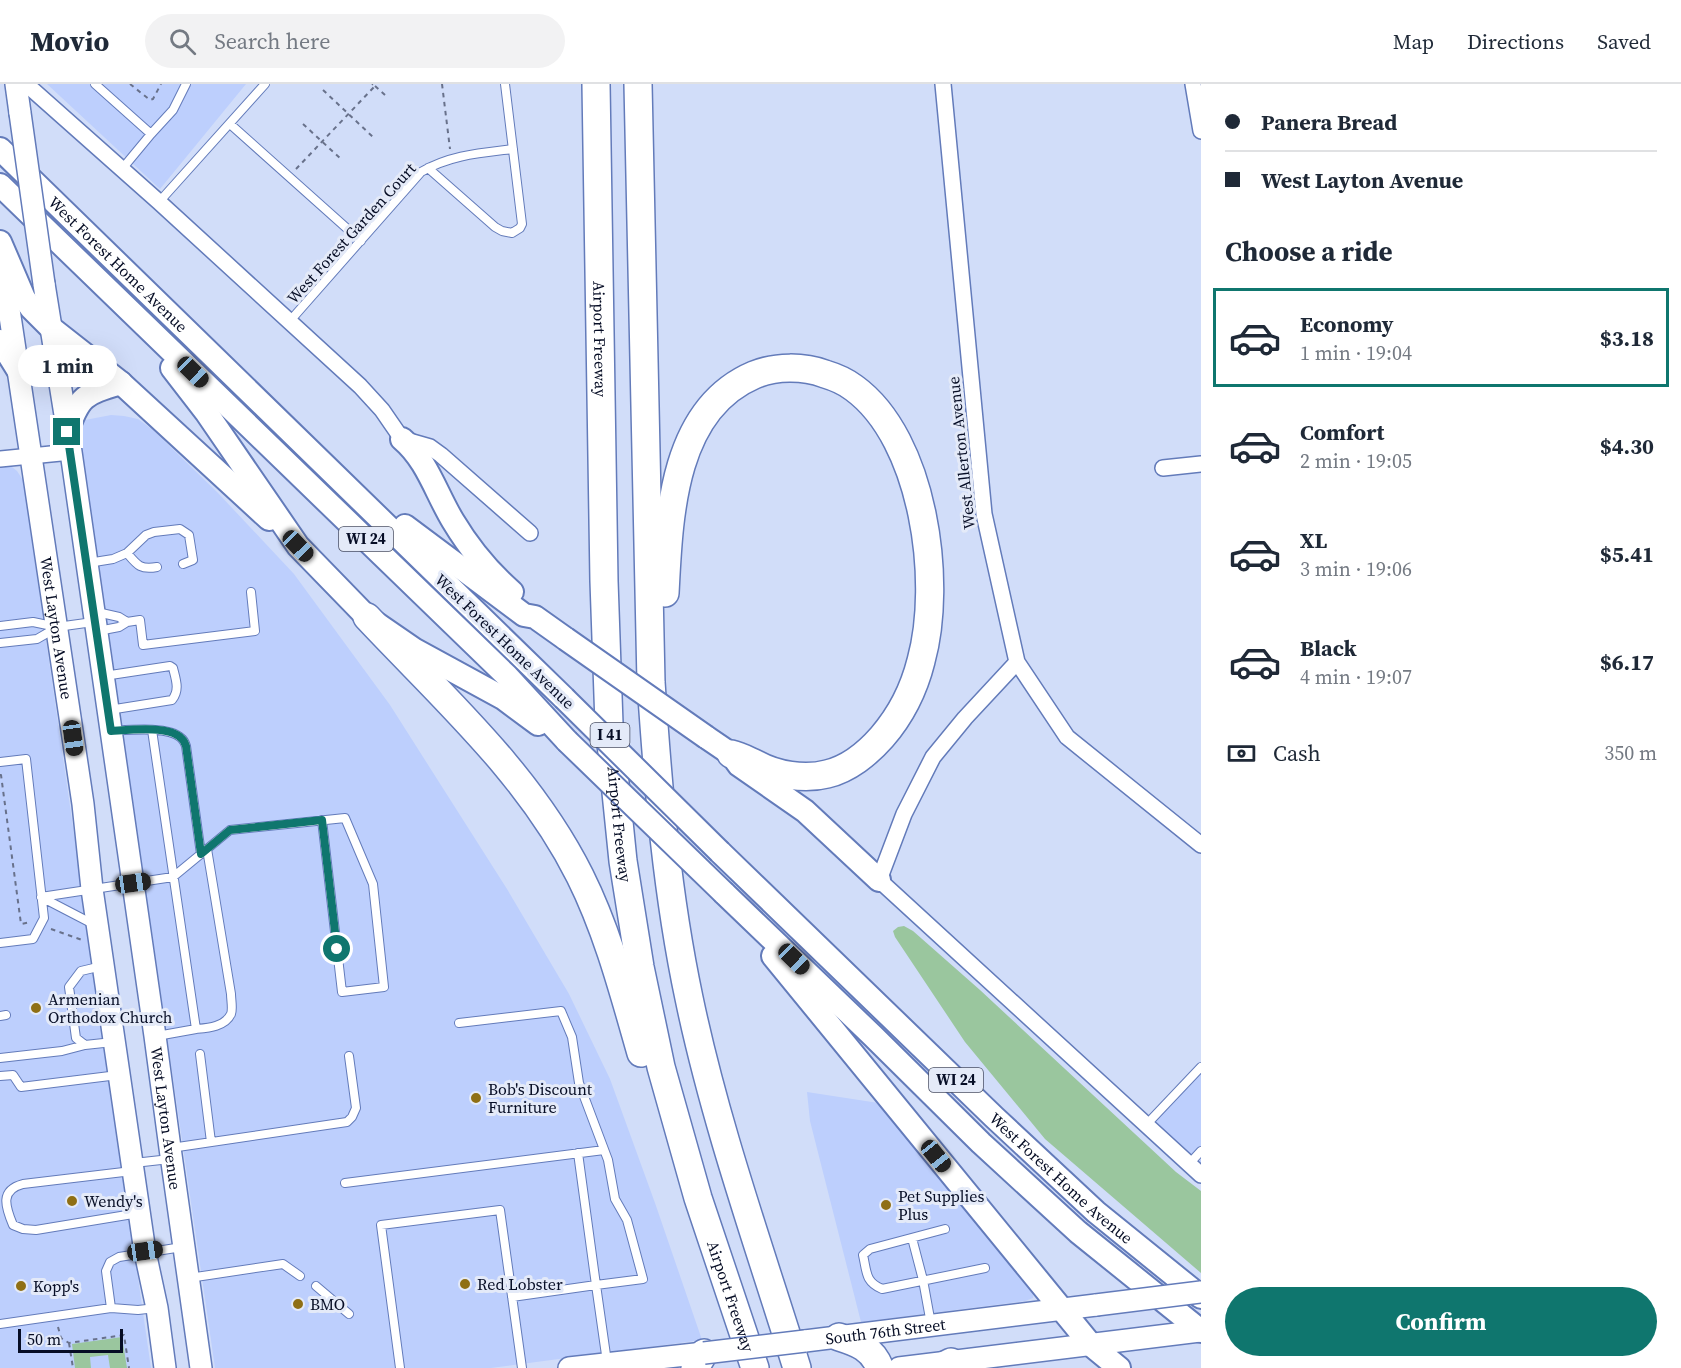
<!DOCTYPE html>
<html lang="en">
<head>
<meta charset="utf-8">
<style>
	:root { --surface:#fff; --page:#f2f2f3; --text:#1f2937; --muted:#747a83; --line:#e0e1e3; --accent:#0f766e }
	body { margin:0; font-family:"Source Serif 4",serif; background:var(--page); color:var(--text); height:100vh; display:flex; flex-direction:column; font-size:22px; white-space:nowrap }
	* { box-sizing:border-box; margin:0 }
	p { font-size:20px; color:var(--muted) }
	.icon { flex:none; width:33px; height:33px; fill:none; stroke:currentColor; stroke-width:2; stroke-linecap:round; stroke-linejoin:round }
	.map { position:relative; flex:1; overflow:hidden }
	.details { display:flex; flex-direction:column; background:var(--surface); width:480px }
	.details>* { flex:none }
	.guide { display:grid; align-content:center; height:132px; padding:0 24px; background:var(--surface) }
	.scale { position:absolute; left:18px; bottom:15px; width:105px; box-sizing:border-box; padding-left:6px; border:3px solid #060d25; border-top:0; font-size:16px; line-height:21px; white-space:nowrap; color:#060d25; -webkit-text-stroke:4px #e4eaf8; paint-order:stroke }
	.end { position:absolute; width:27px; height:27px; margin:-14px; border:8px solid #0f766e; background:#fff; box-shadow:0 0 0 3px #fff }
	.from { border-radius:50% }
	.bubble { position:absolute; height:42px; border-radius:21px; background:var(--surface); box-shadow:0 6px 24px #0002; font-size:20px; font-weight:700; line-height:42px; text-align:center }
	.car { position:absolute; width:18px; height:36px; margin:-18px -9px; border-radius:8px; box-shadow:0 0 4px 2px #0007; background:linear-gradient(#222 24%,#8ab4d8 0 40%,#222 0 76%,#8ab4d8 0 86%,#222 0) }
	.guide b { display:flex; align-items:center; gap:21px; height:57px; font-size:22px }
	.guide b+b { border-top:2px solid var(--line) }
	.guide i { width:15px; height:15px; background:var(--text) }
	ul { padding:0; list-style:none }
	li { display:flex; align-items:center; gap:18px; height:99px; margin:0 12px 9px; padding:0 12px; border:3px solid transparent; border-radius:0px }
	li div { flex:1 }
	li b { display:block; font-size:22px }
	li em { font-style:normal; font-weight:700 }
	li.selected { border-color:var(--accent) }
	li>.icon { width:54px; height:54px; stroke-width:1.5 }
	h2 { padding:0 24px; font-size:27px; line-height:72px }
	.pay { display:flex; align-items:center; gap:15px; height:66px; padding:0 24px; font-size:22px }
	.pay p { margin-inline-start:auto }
	.action { display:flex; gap:12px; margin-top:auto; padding:12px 24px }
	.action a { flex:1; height:69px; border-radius:36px; background:var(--accent); color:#fff; font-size:24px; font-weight:700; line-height:69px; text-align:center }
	header { display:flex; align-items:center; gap:36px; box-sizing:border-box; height:84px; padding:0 30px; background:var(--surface); border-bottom:2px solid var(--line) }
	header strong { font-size:28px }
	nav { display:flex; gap:33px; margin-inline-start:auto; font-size:21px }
	.search { width:420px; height:54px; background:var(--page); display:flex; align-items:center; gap:15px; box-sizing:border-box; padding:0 21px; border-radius:33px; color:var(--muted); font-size:22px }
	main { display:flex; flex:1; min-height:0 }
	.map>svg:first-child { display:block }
</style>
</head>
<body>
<header>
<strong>Movio</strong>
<div class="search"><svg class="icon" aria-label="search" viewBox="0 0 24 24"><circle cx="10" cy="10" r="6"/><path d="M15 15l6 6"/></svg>Search here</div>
<nav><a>Map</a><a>Directions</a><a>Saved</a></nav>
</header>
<main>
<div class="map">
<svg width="1201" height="1284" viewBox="0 0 1201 1284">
	<rect width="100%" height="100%" fill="#d1ddf9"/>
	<path fill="#bdcffd" d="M 47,0 L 246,0 L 160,105 Z
		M 111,331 L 124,332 L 138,335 L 153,346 L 218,409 L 294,490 L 390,621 L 507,805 L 569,910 L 610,995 L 655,1119 L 702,1256 L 491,1284 L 215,1284 L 79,345 L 80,337 Z
		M 0,382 L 12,383 L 17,387 L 23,396 L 151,1284 L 0,1284 Z
		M 1201,980 L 1201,1091 L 1146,1041 Z
		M 807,1008 L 885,1020 L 1034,1207 L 1033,1214 L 1025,1217 L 861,1238 L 810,1037 Z"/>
	<path fill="#9ac69e" d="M 904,842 L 913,847 L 980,906 L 1176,1088 L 1201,1107 L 1201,1189 L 1045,1055 L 965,958 L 895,853 L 893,847 L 898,843 Z
		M 122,1253 L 127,1284 L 110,1284 L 108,1271 L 90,1273 L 91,1284 L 75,1284 L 72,1260 Z"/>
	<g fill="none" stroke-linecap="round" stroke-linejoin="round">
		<g stroke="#637bba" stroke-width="10">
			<path id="service" d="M 95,0 L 151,50 L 173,26 L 186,0
				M 230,40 L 361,157
				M 428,84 L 495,143 L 502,147 L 512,149 L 520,144 L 522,140 L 505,0
				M 122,85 L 151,50
				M 159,118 L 265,0
				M 289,238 L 421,88 C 450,71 480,69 513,65
				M 127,469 C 137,481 140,486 157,483
				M 88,479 L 113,475 L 127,469 L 146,451 L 154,448 L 180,445 L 189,451 L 193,476 L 183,480
				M 97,528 L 119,533 L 127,538
				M 0,542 L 33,538 L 57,543 L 93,538
				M 98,547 L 119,543 L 127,538 L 140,536 L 143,561 L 255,547 L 251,508
				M 0,559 L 37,555 L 56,544
				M 104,592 L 170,582 L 173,584 C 176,596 180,606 172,616 L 109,626
				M 152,646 L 196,945 L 157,952
				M 112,647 C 129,646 169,642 181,654 C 184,656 185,659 186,662 L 201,770
				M 0,678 L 26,675 L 44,834 L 33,855 L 0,859
				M 93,840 L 41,813 L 173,793 L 230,746 L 345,734 L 373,800 L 384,903 L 342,908 L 322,736
				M 102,882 L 81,887 L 69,903 L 76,954 L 85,961 L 113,958
				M 0,932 L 6,931
				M 459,939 L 561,927 L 572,953 L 579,999 L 608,1076 L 615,1115 L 627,1136 L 643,1195 L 596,1201 L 578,1069
				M 196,945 C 207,944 225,943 231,930 C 233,925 231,916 231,910 L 207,765
				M 200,970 L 211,1058
				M 0,974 L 62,967 L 85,961
				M 0,992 L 13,991 L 21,1003 L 118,991
				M 1146,1041 L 1201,983
				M 171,1064 L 347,1038 L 352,1033 L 356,1024 L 349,972
				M 134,1079 L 170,1075
				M 1189,1080 L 1201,1067
				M 132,1087 L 23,1100 C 0,1106 5,1122 13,1141 L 23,1145 L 36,1146 L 139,1129
				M 345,1099 L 604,1066
				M 945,1145 L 870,1165 L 863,1171 C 867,1188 865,1198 882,1205 L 985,1184
				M 912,1154 L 923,1196 L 931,1240
				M 189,1194 L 283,1180 L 300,1192
				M 316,1202 L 349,1230
				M 512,1213 L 596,1201 L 607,1278
				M 111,1224 L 106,1187 L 110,1178 L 119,1173 L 182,1163
				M 0,1240 L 111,1224 L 138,1226 L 156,1224
				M 400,1284 L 381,1141 L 500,1126 L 522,1284"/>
		</g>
		<g stroke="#637bba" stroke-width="18">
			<path id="minor" d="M 26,0 L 159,118 L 360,302 L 382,326 L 402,355 L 430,363 L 441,371 L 530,449
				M 943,0 L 984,430 L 1017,578 L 1067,653 L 1201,761
				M 1193,0 L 1201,47
				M 0,375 L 71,368
				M 1163,384 L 1201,380
				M 1017,578 L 965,634 L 933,673 L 904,730 L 879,796 L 1201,1091"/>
		</g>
		<g stroke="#637bba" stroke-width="24">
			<g id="secondary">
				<path d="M 16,0 L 20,29"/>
				<path id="s1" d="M 1,172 L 83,720 L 92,805 L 145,1168 L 157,1224 L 165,1284"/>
				<path id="s2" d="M 44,200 L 71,368 L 155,952 L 170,1064 L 201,1284"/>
				<path id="s3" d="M 805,1257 L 1096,1221"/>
				<path d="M 569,1284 L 704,1269"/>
				<path d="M 899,1284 L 1201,1247"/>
			</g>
		</g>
		<g stroke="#637bba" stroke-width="26">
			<g id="primary">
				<path id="s4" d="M 0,65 L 564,614"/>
				<path d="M 0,101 L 507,592 L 567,657"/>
				<path d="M 0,158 L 24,214 L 31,224 L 51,244 L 121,299 L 269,435"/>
				<path d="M 0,257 L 18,286"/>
				<path d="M 172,284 L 206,328 L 298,462 L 367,533 L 415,566 L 503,614 L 538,640"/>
				<path d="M 67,348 C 79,312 84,310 121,299"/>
				<path d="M 402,355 C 427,376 436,409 453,437 C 468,462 489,488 512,508"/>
				<path d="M 405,442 L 524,531 L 535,533 L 566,555"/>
				<path d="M 706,653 L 731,670 L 739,681 L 805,727 L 879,796"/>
				<path id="s5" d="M 720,768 L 994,1033 L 1096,1128 L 1201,1213"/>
				<path d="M 724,809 L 873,952 L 981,1059 L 1078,1148 L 1201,1247"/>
				<path d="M 773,872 L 1091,1261 L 1119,1284"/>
			</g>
		</g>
		<g stroke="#637bba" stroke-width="30">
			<g id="motorway">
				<path id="s6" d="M 596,0 L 604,497 L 609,640 L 623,777 L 640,883 L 661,983 L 698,1114 L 755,1284"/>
				<path d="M 638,0 L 651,598 C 658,704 667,810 689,914 C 715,1039 759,1162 797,1284"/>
				<path d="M 665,509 C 669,433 672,326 754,291 C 776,282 803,282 825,290 C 835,293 845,297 854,304 C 924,355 943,498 921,577 C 914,605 901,631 882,653 C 868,669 848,685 827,690 C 804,696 776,691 756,680 C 747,676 740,672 731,670"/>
				<path d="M 367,533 C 444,615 529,690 580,792 C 608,848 624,910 641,969"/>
				<path d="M 839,1253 C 858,1259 872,1264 880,1284"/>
				<path d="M 695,1284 L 704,1269"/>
				<path d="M 939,1284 L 951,1278"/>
			</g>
		</g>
		<path stroke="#68718b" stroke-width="2" stroke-dasharray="4.5 4.5" stroke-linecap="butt" d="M 130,0 L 150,16 L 153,15 L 161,0
			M 442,0 L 450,65
			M 375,2 L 385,11
			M 323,6 L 373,53
			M 303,40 L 342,76
			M 296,85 L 375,2 L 372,0
			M 0,691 L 1,691 L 21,840 L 31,838
			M 51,845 L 82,856
			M 58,1243 L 61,1254 L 69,1259 L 124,1251 L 129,1284
			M 69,1259 L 73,1284"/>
		<use href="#service" stroke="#fff" stroke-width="8"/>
		<use href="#minor" stroke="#fff" stroke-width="15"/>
		<use href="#secondary" stroke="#fff" stroke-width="21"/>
		<use href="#primary" stroke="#fff" stroke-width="22"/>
		<use href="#motorway" stroke="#fff" stroke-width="27"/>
		<g stroke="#637bba" stroke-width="24" stroke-linecap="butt">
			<path id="secondary-bridge" d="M 20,29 L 44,200
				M 1096,1221 L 1201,1208
				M 704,1269 L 805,1257"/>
		</g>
		<g stroke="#637bba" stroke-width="26" stroke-linecap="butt">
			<path id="primary-bridge" d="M 566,555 L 706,653
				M 564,614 L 720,768
				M 567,657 L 724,809"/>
		</g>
		<use href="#secondary-bridge" stroke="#fff" stroke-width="21"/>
		<use href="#primary-bridge" stroke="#fff" stroke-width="22"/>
	</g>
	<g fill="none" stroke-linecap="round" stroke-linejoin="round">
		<path stroke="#0f766e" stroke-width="8" d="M 67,348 L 111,647 C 128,646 169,641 181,654 C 184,656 185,659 186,662 L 201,770 L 230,746 L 322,736 L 337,865"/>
	</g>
	<g fill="#8f6f14" stroke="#e4eaf8" stroke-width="2">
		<circle cx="36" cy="924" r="6"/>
		<circle cx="476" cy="1014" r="6"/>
		<circle cx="72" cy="1117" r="6"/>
		<circle cx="886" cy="1121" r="6"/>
		<circle cx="465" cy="1200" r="6"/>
		<circle cx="21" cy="1202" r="6"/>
		<circle cx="298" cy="1220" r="6"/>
	</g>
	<g text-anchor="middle" stroke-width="6" stroke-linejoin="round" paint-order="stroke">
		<g fill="#e4eaf8" stroke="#494f64" stroke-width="1.5">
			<rect x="339" y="443" width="54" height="24" rx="4.5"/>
			<rect x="590.5" y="639" width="39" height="24" rx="4.5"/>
			<rect x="929" y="984" width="54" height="24" rx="4.5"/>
		</g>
		<g font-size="15" font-weight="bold" fill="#060d25">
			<text x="366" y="460">WI 24</text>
			<text x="610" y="656">I 41</text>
			<text x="956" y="1001">WI 24</text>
		</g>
		<g font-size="16" fill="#060d25" stroke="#e4eaf8">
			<text transform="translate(351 149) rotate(-48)" y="6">West Forest Garden Court</text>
			<text dy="6" stroke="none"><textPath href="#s4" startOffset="165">West Forest Home Avenue</textPath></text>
			<text dy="6" stroke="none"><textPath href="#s6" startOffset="255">Airport Freeway</textPath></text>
			<text transform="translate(961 369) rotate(-96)" y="6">West Allerton Avenue</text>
			<text dy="6" stroke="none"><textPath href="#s1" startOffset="376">West Layton Avenue</textPath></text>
			<text transform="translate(505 557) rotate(44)" y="6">West Forest Home Avenue</text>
			<text dy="6" stroke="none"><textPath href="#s6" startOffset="741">Airport Freeway</textPath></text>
			<text dy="6" stroke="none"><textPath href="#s2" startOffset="843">West Layton Avenue</textPath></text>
			<text dy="6" stroke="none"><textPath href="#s5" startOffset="472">West Forest Home Avenue</textPath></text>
			<text dy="6" stroke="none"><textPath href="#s6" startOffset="1227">Airport Freeway</textPath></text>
			<text dy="6" stroke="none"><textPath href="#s3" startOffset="81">South 76th Street</textPath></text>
		</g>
		<g font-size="16" fill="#060d25" stroke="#e4eaf8" text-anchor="start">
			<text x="48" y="921">Armenian<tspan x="48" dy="18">Orthodox Church</tspan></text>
			<text x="488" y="1011">Bob's Discount<tspan x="488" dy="18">Furniture</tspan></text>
			<text x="898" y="1118">Pet Supplies<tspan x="898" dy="18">Plus</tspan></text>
			<text x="84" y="1123">Wendy's</text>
			<text x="477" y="1206">Red Lobster</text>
			<text x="33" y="1208">Kopp's</text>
			<text x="310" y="1226">BMO</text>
		</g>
	</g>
</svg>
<div class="scale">50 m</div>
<i class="end from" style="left:337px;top:865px"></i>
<i class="end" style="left:67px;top:348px"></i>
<div class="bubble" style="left:18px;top:261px;width:99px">1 min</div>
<i class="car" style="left:193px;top:288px;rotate:134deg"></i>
<i class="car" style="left:298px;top:462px;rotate:136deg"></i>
<i class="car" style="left:73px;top:654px;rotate:172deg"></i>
<i class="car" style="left:133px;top:799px;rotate:82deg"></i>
<i class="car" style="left:794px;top:875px;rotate:134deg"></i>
<i class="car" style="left:936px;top:1072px;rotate:141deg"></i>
<i class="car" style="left:145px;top:1167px;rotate:82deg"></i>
</div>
<section class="details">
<div class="guide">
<b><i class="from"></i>Panera Bread</b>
<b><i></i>West Layton Avenue</b>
</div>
<h2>Choose a ride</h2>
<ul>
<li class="selected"><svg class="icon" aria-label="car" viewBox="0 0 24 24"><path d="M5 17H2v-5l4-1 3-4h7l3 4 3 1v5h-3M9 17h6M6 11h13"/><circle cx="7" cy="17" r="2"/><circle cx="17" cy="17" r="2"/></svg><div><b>Economy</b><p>1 min · 19:04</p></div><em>$3.18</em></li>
<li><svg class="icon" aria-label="car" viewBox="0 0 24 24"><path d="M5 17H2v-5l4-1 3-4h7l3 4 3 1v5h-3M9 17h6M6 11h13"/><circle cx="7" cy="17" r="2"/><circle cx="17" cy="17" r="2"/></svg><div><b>Comfort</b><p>2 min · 19:05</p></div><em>$4.30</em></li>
<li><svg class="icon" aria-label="car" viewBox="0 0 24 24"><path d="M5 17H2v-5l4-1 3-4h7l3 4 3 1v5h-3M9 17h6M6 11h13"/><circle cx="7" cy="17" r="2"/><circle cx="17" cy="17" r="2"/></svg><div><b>XL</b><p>3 min · 19:06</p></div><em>$5.41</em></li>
<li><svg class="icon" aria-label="car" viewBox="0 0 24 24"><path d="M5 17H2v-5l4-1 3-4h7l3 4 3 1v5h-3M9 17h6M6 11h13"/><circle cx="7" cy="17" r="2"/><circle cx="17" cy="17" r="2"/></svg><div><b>Black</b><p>4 min · 19:07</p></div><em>$6.17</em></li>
</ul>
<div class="pay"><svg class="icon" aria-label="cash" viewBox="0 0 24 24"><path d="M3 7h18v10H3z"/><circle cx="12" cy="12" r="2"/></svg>Cash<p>350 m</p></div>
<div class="action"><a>Confirm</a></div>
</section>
</main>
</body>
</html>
